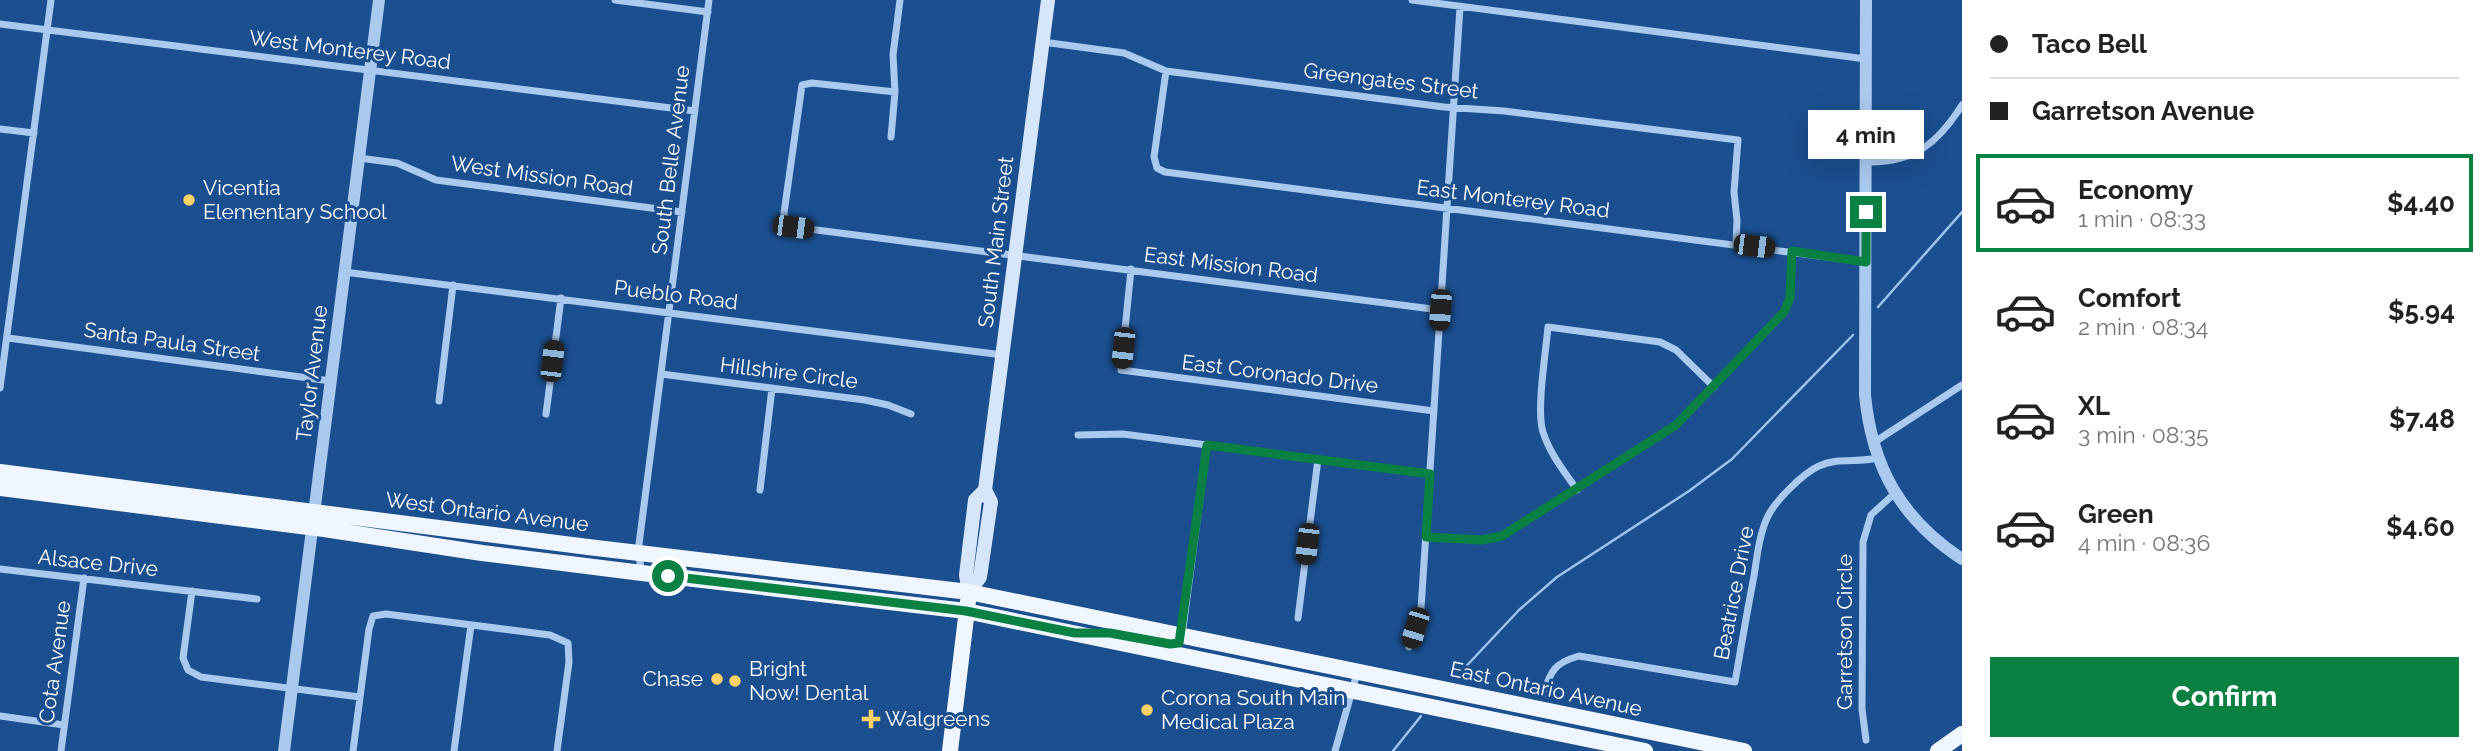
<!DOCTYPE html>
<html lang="en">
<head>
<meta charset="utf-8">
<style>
	:root { --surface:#fff; --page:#f2f2f2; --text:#222; --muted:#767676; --line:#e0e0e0; --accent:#0b8043 }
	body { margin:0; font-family:Raleway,sans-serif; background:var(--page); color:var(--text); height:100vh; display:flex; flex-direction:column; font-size:26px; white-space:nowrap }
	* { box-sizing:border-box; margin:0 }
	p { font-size:23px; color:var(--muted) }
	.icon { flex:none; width:38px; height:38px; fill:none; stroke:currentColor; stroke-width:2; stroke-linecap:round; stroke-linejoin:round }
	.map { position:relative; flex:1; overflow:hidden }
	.details { display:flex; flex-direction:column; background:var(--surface); width:525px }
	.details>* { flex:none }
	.hud { display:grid; align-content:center; height:154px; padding:0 28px; background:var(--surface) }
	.end { position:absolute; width:32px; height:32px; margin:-16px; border:9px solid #0b8043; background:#fff; box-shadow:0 0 0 4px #fff }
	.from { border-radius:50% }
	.bubble { position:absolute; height:49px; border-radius:0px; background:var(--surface); box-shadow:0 7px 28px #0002; font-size:23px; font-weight:700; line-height:49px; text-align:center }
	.car { position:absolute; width:21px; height:42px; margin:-21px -10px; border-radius:9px; box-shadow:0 0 5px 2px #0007; background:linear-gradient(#222 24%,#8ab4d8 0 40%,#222 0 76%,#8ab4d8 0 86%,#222 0) }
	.hud b { display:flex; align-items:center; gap:24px; height:66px; font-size:26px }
	.hud b+b { border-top:2px solid var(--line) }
	.hud i { width:18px; height:18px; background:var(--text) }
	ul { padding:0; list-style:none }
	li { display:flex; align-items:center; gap:21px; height:98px; margin:0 14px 10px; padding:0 14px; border:4px solid transparent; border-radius:0px }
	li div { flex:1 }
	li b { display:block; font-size:26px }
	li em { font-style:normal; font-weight:700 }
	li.current { border-color:var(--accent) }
	li>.icon { width:63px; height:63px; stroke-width:1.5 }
	.primary-button { display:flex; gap:14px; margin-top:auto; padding:14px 28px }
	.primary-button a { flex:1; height:80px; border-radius:0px; background:var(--accent); color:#fff; font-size:28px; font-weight:700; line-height:80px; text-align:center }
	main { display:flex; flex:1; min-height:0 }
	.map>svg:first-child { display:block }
</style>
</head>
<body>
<main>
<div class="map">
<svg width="1962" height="751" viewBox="0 0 1962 751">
	<rect width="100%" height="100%" fill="#1b4f8f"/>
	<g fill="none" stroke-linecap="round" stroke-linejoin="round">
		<path stroke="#9cc4f0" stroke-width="2.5" d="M 1878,307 L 1962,212
			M 1457,676 L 1519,610 L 1557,577 L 1689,491 L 1732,459 L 1853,335
			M 1393,751 L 1421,716"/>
		<path stroke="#a9c9ee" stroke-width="7" d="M 615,0 L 708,12
			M 1412,0 L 1866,59
			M 0,24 L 695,111
			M 1043,42 L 1124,53 L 1166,71 L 1444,107 L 1504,111 L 1738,140 L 1734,192 L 1737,220 L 1736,244
			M 1166,71 L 1154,157 L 1157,168 L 1165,172 L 1866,262
			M 895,92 L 812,83 L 802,85 L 784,213 L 785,224 L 793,227 L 1440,310
			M 0,129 L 34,133
			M 891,137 L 895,92 L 893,55 L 900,0
			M 359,158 L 397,163 L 436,180 L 682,212
			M 1867,162 C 1914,163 1938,143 1962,105
			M 1131,269 L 1121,370 L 1434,411
			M 344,272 L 1003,355
			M 8,338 L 331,381
			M 661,374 L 865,400 L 888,405 L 911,414
			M 0,388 L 51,0
			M 439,401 L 453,285
			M 546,414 L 561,298
			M 1078,435 L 1123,434 L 1430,474
			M 1873,443 L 1962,385
			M 760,490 L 772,388
			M 1577,490 C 1564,471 1550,454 1543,432 C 1536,411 1546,351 1548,327 L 1660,342 L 1676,350 L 1714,387
			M 1426,537 L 1482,540 L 1502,536 L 1676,425 L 1784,312 L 1790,298 L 1792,251
			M 0,569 L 257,599
			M 642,573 L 638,552 L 709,0
			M 192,591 L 183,658 L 188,670 L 201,677 L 360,697
			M 1298,618 L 1318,459
			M 1182,636 L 1207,445
			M 1409,647 L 1421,609 L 1460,7
			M 1543,694 C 1551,671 1554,663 1579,656 L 1735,682 C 1741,647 1747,612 1754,576 C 1757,557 1759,536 1767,518 C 1774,502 1803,473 1819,466 C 1839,457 1858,463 1877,458
			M 0,716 L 64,725
			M 1866,740 L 1862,709 L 1863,542 L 1871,515 L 1895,493
			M 61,751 L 84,578
			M 353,751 L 369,629 L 373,616 L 386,614 L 550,635 L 568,643 L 569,662 L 557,751
			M 454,751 L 471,625
			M 1335,751 L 1357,673"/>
		<path stroke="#a9c9ee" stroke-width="12" d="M 1866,0 L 1865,395 C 1872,467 1901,519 1962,559
			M 284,751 L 379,0"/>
		<path stroke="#d6e6fa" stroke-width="14" d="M 969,592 L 980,577 L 991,502 L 985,490 L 1048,0
			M 969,592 L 966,575 L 975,500 L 985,490"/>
		<path stroke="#f0f6ff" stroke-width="16" d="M 0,472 L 588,547 L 969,592 L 1744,751
			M 0,488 L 324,529 L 482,553 L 642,573 L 966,611 L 1645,751
			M 950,751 L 968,601
			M 1938,751 L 1962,734"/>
	</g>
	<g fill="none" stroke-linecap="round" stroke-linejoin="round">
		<path stroke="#0b8043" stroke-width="9" d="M 668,576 L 966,611 L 1075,633 L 1110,633 L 1170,644 L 1179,643 L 1207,445 L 1430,474 L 1426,537 L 1482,540 L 1502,536 L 1676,425 L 1784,312 L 1790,298 L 1792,251 L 1866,262 L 1866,212"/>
	</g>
	<g fill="#ffd166" stroke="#1b4f8f" stroke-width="2.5">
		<circle cx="189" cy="200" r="7"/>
		<circle cx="717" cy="679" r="7"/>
		<circle cx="735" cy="681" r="7"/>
		<circle cx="1147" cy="710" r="7"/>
		<path d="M867.5 708.5h7v7h7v7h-7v7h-7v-7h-7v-7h7z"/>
	</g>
	<g text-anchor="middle" stroke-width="6" stroke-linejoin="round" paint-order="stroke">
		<g font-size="21" fill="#fff" stroke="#1b4f8f">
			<text transform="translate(350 50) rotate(7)" y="7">West Monterey Road</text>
			<text transform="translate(1391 81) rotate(7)" y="7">Greengates Street</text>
			<text transform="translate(671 160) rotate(-83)" y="7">South Belle Avenue</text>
			<text transform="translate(542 176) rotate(8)" y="7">West Mission Road</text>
			<text transform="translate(1513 199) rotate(7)" y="7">East Monterey Road</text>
			<text transform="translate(996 242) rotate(-83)" y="7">South Main Street</text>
			<text transform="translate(1231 265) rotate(7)" y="7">East Mission Road</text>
			<text transform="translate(676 295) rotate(7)" y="7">Pueblo Road</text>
			<text transform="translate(172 342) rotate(8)" y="7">Santa Paula Street</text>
			<text transform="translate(312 373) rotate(-83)" y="7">Taylor Avenue</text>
			<text transform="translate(789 373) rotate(7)" y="7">Hillshire Circle</text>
			<text transform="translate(1280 374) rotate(7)" y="7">East Coronado Drive</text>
			<text transform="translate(487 512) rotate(7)" y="7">West Ontario Avenue</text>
			<text transform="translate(98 563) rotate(6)" y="7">Alsace Drive</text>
			<text transform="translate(1734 593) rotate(-79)" y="7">Beatrice Drive</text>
			<text transform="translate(1845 632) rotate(-90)" y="7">Garretson Circle</text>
			<text transform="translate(55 662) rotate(-82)" y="7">Cota Avenue</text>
			<text transform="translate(1546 689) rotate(12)" y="7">East Ontario Avenue</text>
		</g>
		<g font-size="21" fill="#fff" stroke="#1b4f8f" text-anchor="start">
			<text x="203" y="195">Vicentia<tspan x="203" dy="24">Elementary School</tspan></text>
			<text x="749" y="676">Bright<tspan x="749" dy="24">Now! Dental</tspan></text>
			<text x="703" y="686" text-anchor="end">Chase</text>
			<text x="1161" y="705">Corona South Main<tspan x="1161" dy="24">Medical Plaza</tspan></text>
			<text x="885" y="726">Walgreens</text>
		</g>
	</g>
</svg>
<i class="end from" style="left:668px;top:576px"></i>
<i class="end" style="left:1866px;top:212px"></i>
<div class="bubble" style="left:1808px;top:110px;width:116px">4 min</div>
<i class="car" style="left:793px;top:227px;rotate:97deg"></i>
<i class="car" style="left:1754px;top:246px;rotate:97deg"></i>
<i class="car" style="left:1440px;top:310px;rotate:184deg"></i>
<i class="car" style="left:1123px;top:348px;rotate:186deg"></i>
<i class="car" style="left:552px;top:361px;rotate:7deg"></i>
<i class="car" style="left:1307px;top:544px;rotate:187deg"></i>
<i class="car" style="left:1415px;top:628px;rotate:197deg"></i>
</div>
<section class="details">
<div class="hud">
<b><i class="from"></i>Taco Bell</b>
<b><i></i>Garretson Avenue</b>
</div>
<ul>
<li class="current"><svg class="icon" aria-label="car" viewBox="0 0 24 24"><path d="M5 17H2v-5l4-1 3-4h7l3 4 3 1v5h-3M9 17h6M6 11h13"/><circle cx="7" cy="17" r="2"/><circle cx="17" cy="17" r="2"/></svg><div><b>Economy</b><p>1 min · 08:33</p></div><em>$4.40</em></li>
<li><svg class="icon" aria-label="car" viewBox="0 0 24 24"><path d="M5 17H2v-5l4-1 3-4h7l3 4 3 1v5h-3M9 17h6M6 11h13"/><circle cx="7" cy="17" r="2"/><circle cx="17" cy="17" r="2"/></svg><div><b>Comfort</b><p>2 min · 08:34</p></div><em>$5.94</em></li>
<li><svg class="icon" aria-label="car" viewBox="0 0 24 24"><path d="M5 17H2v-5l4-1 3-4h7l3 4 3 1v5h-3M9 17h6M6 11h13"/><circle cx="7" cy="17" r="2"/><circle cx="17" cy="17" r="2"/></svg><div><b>XL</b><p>3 min · 08:35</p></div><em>$7.48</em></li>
<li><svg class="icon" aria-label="car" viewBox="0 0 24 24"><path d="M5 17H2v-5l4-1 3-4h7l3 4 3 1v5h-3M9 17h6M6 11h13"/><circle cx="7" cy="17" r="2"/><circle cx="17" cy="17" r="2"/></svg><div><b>Green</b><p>4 min · 08:36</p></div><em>$4.60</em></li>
</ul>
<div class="primary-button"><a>Confirm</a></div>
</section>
</main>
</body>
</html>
